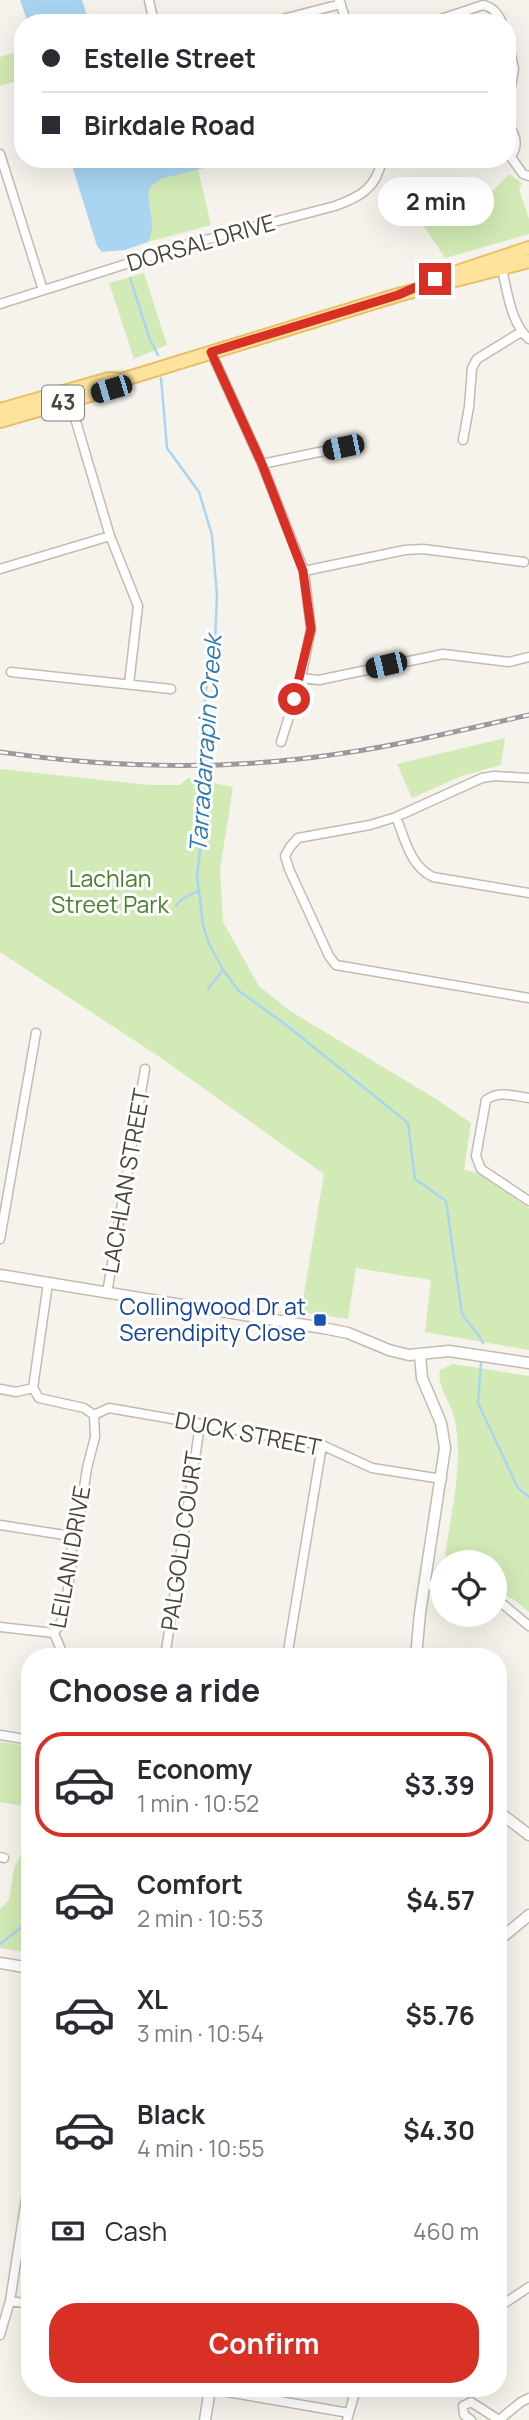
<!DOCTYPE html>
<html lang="en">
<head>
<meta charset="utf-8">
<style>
	:root { --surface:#fff; --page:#f2f2f3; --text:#2b2b33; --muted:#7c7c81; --line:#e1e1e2; --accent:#d93025 }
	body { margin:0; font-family:Manrope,sans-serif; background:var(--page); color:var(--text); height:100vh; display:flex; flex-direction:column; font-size:26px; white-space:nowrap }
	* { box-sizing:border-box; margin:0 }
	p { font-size:23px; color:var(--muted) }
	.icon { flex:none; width:38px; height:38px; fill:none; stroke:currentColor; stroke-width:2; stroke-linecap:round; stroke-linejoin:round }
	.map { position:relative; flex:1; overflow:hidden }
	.side { position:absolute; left:21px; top:1648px; width:486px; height:749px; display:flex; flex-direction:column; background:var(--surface); border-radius:28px; box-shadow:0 7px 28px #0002 }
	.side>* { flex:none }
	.top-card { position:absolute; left:14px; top:14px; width:502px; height:154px; border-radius:28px; box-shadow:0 7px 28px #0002; display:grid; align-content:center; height:154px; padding:0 28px; background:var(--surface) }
	.tools { position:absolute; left:430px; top:1550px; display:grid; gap:14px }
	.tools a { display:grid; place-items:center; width:77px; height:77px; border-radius:50%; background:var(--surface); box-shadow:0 7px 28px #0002; font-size:35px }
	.end { position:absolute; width:32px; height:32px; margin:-16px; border:9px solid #d93025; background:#fff; box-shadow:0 0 0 4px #fff }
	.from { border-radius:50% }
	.bubble { position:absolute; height:49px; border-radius:24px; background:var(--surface); box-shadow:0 7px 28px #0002; font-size:23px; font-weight:700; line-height:49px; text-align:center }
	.car { position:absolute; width:21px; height:42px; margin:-21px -10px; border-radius:9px; box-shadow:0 0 5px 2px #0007; background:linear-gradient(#222 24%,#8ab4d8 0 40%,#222 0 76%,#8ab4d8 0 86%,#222 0) }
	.top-card b { display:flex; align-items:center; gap:24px; height:66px; font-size:26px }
	.top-card b+b { border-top:2px solid var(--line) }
	.top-card i { width:18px; height:18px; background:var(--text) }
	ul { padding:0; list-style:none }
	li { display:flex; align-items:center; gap:21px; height:105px; margin:0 14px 10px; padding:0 14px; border:4px solid transparent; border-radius:28px }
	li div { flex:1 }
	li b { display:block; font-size:26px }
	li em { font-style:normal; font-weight:700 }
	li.selected { border-color:var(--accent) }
	li>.icon { width:63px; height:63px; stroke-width:1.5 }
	h2 { padding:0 28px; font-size:32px; line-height:84px }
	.pay { display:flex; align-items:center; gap:18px; height:77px; padding:0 28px; font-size:26px }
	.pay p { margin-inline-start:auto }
	.primary-button { display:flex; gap:14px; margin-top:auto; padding:14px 28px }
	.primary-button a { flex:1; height:80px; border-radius:28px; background:var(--accent); color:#fff; font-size:28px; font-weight:700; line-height:80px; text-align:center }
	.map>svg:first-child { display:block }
</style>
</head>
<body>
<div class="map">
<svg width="529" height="2420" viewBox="0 0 529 2420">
	<rect width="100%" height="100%" fill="#f6f3ec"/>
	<path fill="#d2eab5" d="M 23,50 L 23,79 L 0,86 L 0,57 Z
		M 198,169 L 211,225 L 148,242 C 156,227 147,206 148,188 L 161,179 Z
		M 509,174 L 522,183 L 519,189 L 529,219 L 529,234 L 445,258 L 408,202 L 423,191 L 494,190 Z
		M 144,273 L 167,345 L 134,359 L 109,283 Z
		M 505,738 L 501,765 L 462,776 L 412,798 L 397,764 Z
		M 0,769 L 149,785 L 180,785 L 188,778 L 233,787 L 220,870 L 223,922 L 259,986 L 290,1011 L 436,1099 L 471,1123 L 464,1170 L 477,1173 L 529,1208 L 529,1350 L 425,1332 L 431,1280 L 356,1268 L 348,1319 L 301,1312 L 324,1174 L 161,1058 L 0,952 Z
		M 453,1364 L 529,1376 L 529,1612 L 513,1599 L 495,1590 L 495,1563 L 444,1563 C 450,1515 465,1463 454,1416 C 450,1401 436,1385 440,1370 Z
		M 0,1742 L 30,1746 L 30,1807 L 0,1802 Z
		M 30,1810 L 30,1953 L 0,1948 L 0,1909 L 9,1900 L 14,1869 L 24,1847 Z"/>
	<path fill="#a9d4f2" d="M 20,0 L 82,0 L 89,23 L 28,23 Z
		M 70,159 L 238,159 L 161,179 L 149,188 C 146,207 158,224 148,242 L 125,250 L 102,252 L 97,246 Z"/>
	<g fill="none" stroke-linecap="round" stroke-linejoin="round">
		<path stroke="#a9d4f2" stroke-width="2.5" d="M 130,278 L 150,340 L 158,355
			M 161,378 L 167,448 L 199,492 L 212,535 L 217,596 L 215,642 L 205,696 L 207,802 L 197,875 L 203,925 L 209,944 L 223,970 L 239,991 L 286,1025 L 408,1123 L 415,1179 L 446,1201 L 462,1313 C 467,1324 478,1331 483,1343
			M 176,906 L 182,899 L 198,891
			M 208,989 L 223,970
			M 481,1363 L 478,1403 L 518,1488 L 529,1497
			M 0,1944 L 23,1926 L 30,1914"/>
		<g stroke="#c2bbae" stroke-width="11">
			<path id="minor" d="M 149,0 L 154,23
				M 339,0 L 347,23
				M 267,23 L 341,4
				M 429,23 L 483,5 C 493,7 498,13 502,23
				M 508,41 L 514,69 L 508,103
				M 508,125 C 516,135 519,145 511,156
				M 508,153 L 523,174 L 529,176
				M 0,154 L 43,290
				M 501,265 C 507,288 510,323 529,339
				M 0,304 L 186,245 L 335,206 C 360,197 377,188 382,159
				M 211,352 L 262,464 L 304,571 L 311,629 L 301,678 L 281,742
				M 69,398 L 110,536 L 138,606 L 129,684
				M 463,440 L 469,407 L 472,368 L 477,359 L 521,332
				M 262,464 L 343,447
				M 0,569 L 110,536
				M 304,571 L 405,550 L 423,549 L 524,562
				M 11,672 L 171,689
				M 301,678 L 319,680 L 443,654 L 509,662 L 529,657
				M 529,778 L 494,776 L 482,778 L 396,817 L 370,825 L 298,838 L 290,847 L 285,856 L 289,869 L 329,956 L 336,965 L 529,998
				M 396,817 C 405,839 410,866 433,877 L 529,893
				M 529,1098 C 514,1096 499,1090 486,1100 L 476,1156 L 481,1169 L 529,1201
				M 0,1239 L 36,1033
				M 107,1293 L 145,1069
				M 33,1388 L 48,1283
				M 0,1389 L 16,1392 L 33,1388 L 39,1398 L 84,1408 L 94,1415
				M 94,1415 L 109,1408 L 322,1445 L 372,1468 L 442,1479
				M 0,1525 L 71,1536
				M 424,1584 L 443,1587
				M 495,1601 L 504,1605 L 529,1626
				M 0,1627 L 54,1633
				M 60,1657 L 61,1650 L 54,1633 L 64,1617 L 72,1560 L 71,1536 L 79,1520 L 87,1468 L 95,1437 L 94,1415
				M 165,1657 L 200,1425
				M 287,1657 L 322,1445
				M 0,1735 L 30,1740
				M 0,1857 L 4,1858
				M 10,2301 L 30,2304
				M 499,2307 L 529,2287
				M 0,2335 L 10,2301 L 30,2173
				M 210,2389 L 349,2413
				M 347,2420 L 356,2389
				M 471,2420 L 464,2415 L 463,2406 L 471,2402 L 499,2420
				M 499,2420 L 521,2402 L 529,2398"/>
		</g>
		<g stroke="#c2bbae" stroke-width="13">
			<path id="tertiary" d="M 0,1275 L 323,1328 L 348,1333 L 389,1350 L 409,1355 L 449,1351 L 529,1363
				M 416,1657 L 420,1613 L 445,1448 L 441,1423 L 422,1378 L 420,1355
				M 499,1812 L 529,1835
				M 499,1940 L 529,1915
				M 0,1963 L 30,1968
				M 205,2420 L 210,2389"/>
		</g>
		<g stroke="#e6c16a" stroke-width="16">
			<path id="primary" d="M 427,282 L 529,248
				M 0,410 L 109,379 L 125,380
				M 0,421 L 111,389 L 125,379 L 398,295 L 529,261"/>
		</g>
		<use href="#minor" stroke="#fff" stroke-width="8"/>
		<use href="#tertiary" stroke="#fff" stroke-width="10"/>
		<use href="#primary" stroke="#ffe39c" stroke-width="12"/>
		<g stroke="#9a9a9a" stroke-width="5">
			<path id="rail" d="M 0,752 C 117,769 234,771 351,752 C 411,743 470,728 529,715"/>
		</g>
		<use href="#rail" stroke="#fff" stroke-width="2.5" stroke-dasharray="8" stroke-linecap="butt"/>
	</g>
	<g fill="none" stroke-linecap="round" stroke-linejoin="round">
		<path stroke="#d93025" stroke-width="9" d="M 294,699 L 311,629 L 303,571 L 262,464 L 211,352 L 398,295 L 435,279"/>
	</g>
	<rect fill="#1a4fb4" stroke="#fff" stroke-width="2.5" x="313" y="1313" width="14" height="14" rx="3.5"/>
	<g text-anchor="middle" stroke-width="6" stroke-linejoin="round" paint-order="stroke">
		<rect fill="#fff" stroke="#817c74" stroke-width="2" x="42" y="385.5" width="42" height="35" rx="5"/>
		<g font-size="21" font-weight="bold" fill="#4b4439">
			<text x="63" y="410">43</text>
		</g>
		<g font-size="23" fill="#4b4439" stroke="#fff">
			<text transform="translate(201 243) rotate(-16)" y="8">DORSAL DRIVE</text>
			<text transform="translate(126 1181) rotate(-80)" y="8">LACHLAN STREET</text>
			<text transform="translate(248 1434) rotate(11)" y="8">DUCK STREET</text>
			<text transform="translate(182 1541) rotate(-82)" y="8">PALGOLD COURT</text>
			<text transform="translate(70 1557) rotate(-80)" y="8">LEILANI DRIVE</text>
		</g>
		<g font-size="23" fill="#4a7f2a" stroke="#fff">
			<text x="110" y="887">Lachlan<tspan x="110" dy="26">Street Park</tspan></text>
		</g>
		<g font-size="23" fill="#164399" stroke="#fff" text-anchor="end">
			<text x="306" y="1315">Collingwood Dr at<tspan x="306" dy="26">Serendipity Close</tspan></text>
		</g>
		<g font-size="24" font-style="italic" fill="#2e7ab2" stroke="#fff">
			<text transform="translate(206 744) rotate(-86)" y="8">Tarradarrapin Creek</text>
		</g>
	</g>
</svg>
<div class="tools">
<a><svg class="icon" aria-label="locate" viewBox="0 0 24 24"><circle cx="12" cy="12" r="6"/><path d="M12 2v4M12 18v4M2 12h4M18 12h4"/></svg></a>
</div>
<i class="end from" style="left:294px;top:699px"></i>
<i class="end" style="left:435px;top:279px"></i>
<div class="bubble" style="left:378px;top:177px;width:116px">2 min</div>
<i class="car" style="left:111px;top:389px;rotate:253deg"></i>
<i class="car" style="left:343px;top:447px;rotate:258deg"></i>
<i class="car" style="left:386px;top:665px;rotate:257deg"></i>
<div class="top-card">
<b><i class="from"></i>Estelle Street</b>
<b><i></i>Birkdale Road</b>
</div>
<section class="side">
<h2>Choose a ride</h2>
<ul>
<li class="selected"><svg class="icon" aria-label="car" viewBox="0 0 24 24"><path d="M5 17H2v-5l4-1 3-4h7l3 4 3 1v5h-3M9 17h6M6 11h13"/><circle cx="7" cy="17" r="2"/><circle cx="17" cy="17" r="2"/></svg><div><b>Economy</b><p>1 min · 10:52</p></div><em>$3.39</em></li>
<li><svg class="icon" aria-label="car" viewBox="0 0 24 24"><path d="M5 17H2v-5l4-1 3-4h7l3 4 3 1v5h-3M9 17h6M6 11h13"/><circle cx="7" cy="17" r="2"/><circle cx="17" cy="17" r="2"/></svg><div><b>Comfort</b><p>2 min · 10:53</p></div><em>$4.57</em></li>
<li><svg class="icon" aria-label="car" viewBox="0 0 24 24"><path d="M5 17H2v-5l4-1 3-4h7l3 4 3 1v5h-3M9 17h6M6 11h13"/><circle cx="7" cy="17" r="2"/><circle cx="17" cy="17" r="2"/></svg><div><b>XL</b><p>3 min · 10:54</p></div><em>$5.76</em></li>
<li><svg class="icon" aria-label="car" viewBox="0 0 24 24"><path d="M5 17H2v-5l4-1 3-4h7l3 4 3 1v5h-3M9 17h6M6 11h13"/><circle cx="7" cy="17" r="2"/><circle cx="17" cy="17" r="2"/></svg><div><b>Black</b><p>4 min · 10:55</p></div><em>$4.30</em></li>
</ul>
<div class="pay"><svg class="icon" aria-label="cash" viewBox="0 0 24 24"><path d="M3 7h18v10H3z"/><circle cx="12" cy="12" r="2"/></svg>Cash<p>460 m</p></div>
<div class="primary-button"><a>Confirm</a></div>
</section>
</div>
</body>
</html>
